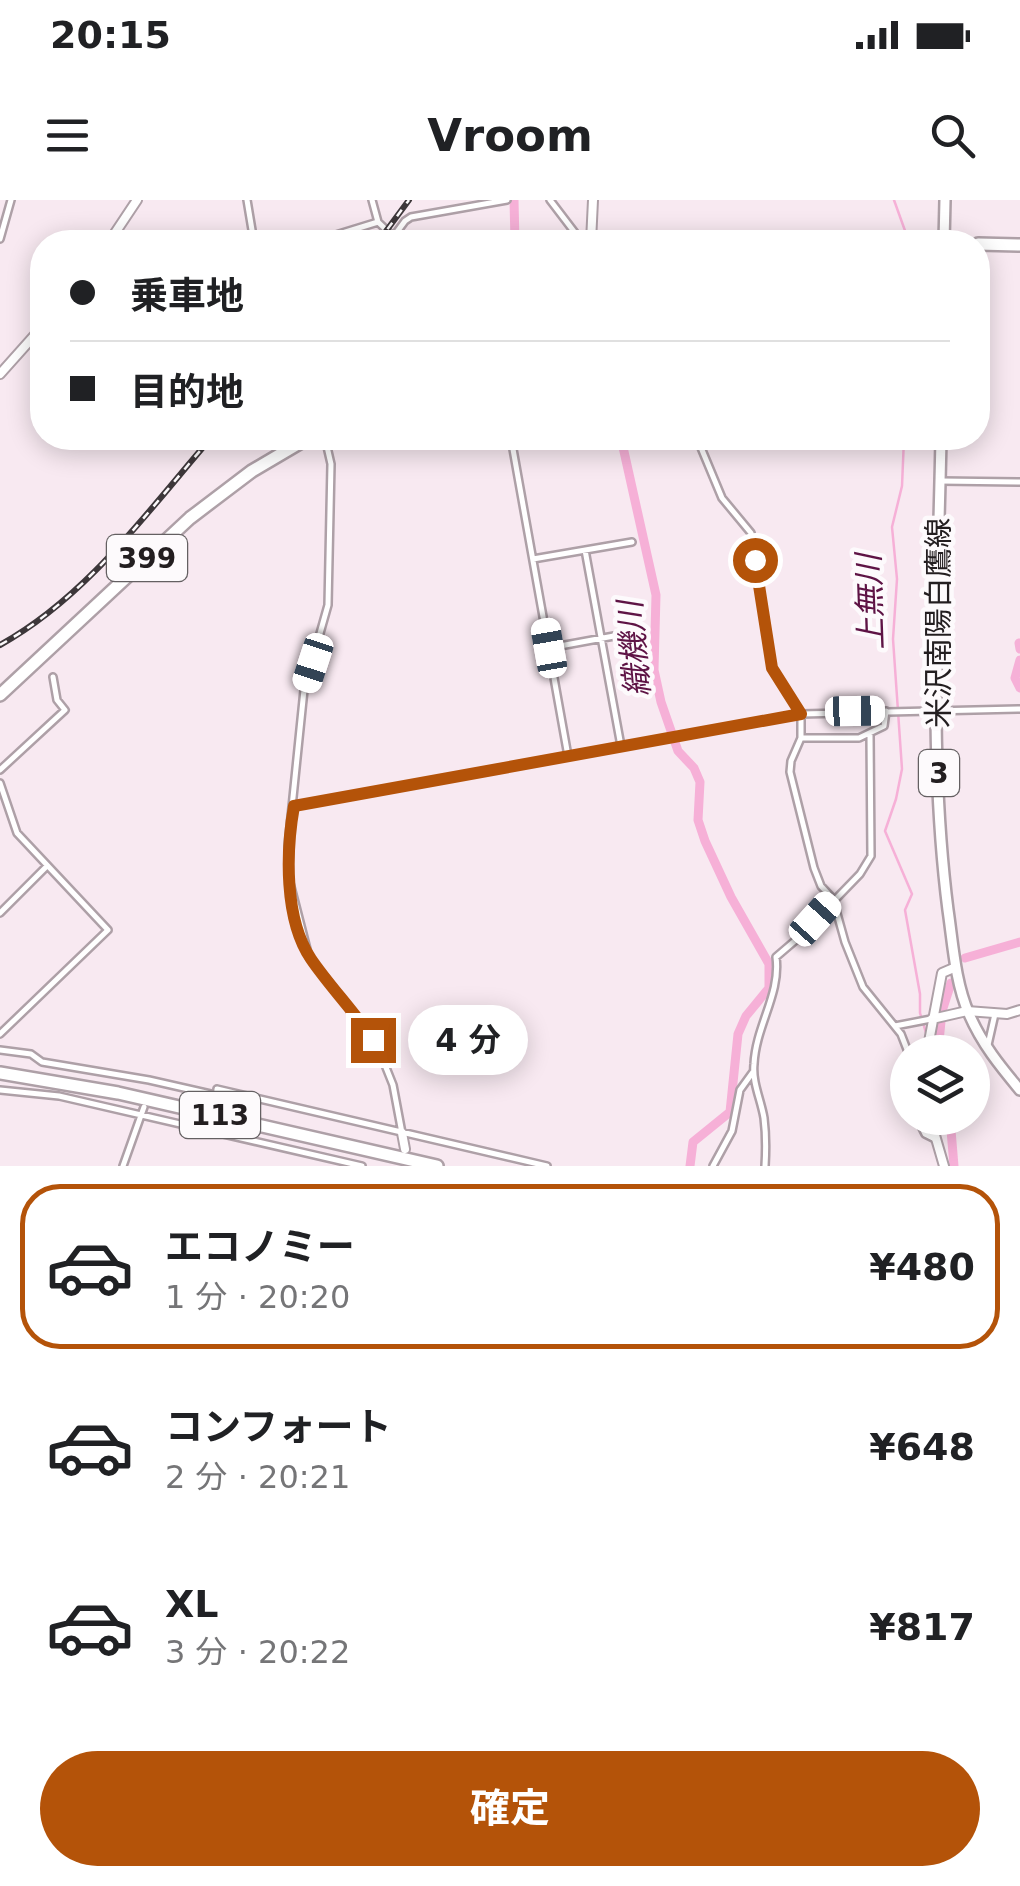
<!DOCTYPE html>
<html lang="ja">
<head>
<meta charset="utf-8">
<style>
	:root { --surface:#fff; --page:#f2f2f2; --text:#202124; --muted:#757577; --line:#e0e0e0; --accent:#b45309 }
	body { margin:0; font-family:"DejaVu Sans","Noto Sans JP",sans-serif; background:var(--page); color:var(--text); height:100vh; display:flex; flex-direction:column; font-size:38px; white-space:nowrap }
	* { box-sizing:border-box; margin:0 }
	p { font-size:32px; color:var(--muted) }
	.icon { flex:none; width:55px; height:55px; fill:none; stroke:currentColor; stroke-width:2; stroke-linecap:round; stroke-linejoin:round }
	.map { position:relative; height:966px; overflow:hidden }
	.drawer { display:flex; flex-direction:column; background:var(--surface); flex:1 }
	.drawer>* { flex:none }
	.guide { position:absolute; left:30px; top:30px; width:960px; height:220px; border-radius:40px; box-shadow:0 5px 25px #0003; display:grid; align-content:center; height:220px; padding:0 40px; background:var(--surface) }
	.tools { position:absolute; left:890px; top:835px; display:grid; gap:20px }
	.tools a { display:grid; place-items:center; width:100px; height:100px; border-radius:50%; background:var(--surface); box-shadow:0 5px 25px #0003; font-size:50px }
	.end { position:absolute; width:45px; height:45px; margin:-22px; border:12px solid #b45309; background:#fff; box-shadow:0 0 0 5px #fff }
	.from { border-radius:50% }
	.bubble { position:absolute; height:70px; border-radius:35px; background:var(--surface); box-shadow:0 5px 25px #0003; font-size:32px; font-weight:700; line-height:70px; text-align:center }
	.car { position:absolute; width:30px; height:60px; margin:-30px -15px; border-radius:12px; box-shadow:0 0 8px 2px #0007; background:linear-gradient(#fff 24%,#345 0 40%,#fff 0 76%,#345 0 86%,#fff 0) }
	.guide b { display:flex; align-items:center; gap:35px; height:95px; font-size:38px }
	.guide b+b { border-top:2px solid var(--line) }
	.guide i { width:25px; height:25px; background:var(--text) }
	ul { padding:18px 0 0; list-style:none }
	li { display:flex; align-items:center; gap:30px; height:165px; margin:0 20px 15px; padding:0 20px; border:5px solid transparent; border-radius:40px }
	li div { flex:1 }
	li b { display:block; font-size:38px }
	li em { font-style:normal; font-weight:700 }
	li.selected { border-color:var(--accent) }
	li>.icon { width:90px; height:90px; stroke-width:1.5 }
	.button { display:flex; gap:20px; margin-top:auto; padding:20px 40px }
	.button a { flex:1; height:115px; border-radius:60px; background:var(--accent); color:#fff; font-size:40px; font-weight:700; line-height:115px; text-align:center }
	.status { display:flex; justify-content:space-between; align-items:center; height:70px; padding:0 50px; background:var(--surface); direction:ltr }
	.status svg { height:28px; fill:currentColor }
	header { display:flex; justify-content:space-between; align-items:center; height:130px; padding:0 40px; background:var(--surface); font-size:45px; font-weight:700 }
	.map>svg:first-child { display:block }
</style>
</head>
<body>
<div class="status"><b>20:15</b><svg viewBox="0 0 49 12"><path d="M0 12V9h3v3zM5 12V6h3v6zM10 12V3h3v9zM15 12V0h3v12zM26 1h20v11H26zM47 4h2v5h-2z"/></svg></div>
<header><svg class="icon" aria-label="menu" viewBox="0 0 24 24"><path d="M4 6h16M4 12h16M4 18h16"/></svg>Vroom<svg class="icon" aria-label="search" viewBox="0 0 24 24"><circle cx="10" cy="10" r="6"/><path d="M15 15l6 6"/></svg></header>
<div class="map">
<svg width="1020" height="966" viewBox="0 0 1020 966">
	<rect width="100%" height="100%" fill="#f8e9f1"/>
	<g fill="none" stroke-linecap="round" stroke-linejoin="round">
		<path stroke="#f6b0d7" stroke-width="2.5" d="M 894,0 L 908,39
			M 904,238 L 902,286 L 892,327 L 897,379 L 893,439 L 902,569 L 896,599 L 885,631 L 912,694 L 905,710 L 920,794 L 920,813 L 927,836"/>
		<path stroke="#f6b0d7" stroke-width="9" d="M 514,0 L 515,42
			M 621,238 L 656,395 L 654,470 L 661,502 L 678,551 L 694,568 L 700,582 L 698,620 L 705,641 L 731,697 L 769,764 L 769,788 L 746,816 L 738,834 L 730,912 L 693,942 L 690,966
			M 1019,443 L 1020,449
			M 1020,460 L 1015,478 L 1020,488
			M 965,758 L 1020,742
			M 938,852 L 942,811 L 951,783
			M 950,918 L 954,966"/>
		<g stroke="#aea0a7" stroke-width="10">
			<path id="street" d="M 247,0 L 254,42
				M 372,0 L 378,22 L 399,42
				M 550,0 L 582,42
				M 394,36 L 405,21 L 411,17 L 507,0
				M 326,38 L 378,22
				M 0,39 L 11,0
				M 325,238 L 331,264 L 328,405 L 304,490 L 288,646 L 289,679 L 309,757 L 363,825 L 381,855 L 393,885 L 402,933
				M 511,238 L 568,556
				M 697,238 L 722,298 L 751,333 L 772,468 L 801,514 L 801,538 L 791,561 L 790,572 L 814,668 L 821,686 L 833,699 L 845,742 L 863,787 L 901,834 L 908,852
				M 940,281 L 1020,282
				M 585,350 L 621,546
				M 533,359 L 632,342
				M 549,448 L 641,431
				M 801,538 L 859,538 L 884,526 L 886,511
				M 0,570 L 65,510 L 57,500 L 53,477
				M 0,583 L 17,633 L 108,730 L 0,834
				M 294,606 L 801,514 L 1020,509
				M 0,713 L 45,668
				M 895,826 L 931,819
				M 988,845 L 995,814
				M 0,850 L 31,854 L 42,862 L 149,880 L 215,895
				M 0,890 L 59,896 L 362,966
				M 216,905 L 217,889 L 547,966
				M 917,918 L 925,934 L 935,939
				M 123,966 L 144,907
				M 713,966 L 732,931 L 740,890 L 753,872
				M 765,966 C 766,950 766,934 764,918 C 761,900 752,882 754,864 C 756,825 781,794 776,757 L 797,739 L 860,674 L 871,656 L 870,535"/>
		</g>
		<g stroke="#aea0a7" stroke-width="12">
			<path id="secondary" d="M 109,42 L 137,0
				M 591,42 L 593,0
				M 0,174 L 42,127
				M 932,819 L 967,811 L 1007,814 L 1020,810
				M 927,852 L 942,773 L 956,767
				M 930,918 L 944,966
				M 402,933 L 405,949"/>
		</g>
		<g stroke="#aea0a7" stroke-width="14">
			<path id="primary" d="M 944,42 L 945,0
				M 941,238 C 938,394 928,554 948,710 C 953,744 955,782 969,814 C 982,844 1000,866 1020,890"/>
		</g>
		<g stroke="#aea0a7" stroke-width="16">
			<path id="highway" d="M 978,44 L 1020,45
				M 0,495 L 190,318 L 252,271 L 308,238
				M 0,873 L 118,893 L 437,966"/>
		</g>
		<use href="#street" stroke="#fff" stroke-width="5"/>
		<use href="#secondary" stroke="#fff" stroke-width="8"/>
		<use href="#primary" stroke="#fff" stroke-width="9"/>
		<use href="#highway" stroke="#fff" stroke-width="11"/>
		<g stroke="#3d373a" stroke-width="6">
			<path id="rail" d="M 378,42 L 409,0
				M 0,445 C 87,397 147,312 211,238"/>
		</g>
		<use href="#rail" stroke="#fdfafc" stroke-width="2.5" stroke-dasharray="8" stroke-linecap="butt"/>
	</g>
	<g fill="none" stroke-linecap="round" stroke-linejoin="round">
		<path stroke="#b45309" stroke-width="12" d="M 373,840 C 355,812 330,787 311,759 C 284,719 286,651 294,606 L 801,514 L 772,468 L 755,360"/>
	</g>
	<g text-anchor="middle" stroke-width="9" stroke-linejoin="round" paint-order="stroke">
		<g fill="#fdfafc" stroke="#646062" stroke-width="2.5">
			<rect x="107" y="335" width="80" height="46" rx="8"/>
			<rect x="919" y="550" width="40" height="46" rx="8"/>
			<rect x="180" y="892" width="80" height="46" rx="8"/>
		</g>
		<g font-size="28" font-weight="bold" fill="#231e20">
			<text x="147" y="368">399</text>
			<text x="939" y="583">3</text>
			<text x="220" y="925">113</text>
		</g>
		<g font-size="30" fill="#231e20" stroke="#fdfafc">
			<text transform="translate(939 423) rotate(-90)" y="10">米沢南陽白鷹線</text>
		</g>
		<g font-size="32" font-style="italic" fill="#5e1345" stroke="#fdfafc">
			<text transform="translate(870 402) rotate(-92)" y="11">上無川</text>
			<text transform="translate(634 449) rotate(-95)" y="11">織機川</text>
		</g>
	</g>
</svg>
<div class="tools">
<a><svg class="icon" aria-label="layers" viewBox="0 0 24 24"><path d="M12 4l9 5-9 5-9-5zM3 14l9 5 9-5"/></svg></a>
</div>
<i class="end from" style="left:755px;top:360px"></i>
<i class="end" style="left:373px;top:840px"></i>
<div class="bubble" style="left:408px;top:805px;width:120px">4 分</div>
<i class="car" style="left:549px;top:448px;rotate:350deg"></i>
<i class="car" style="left:313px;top:463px;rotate:198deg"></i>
<i class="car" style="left:855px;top:511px;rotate:89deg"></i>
<i class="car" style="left:815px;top:719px;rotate:42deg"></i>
<div class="guide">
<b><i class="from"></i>乗車地</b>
<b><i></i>目的地</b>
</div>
</div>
<section class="drawer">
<ul>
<li class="selected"><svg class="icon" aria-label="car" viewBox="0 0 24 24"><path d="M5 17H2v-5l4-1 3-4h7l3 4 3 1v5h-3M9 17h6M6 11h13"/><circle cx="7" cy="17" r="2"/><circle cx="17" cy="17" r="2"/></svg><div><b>エコノミー</b><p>1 分 · 20:20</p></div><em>¥480</em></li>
<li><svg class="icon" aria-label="car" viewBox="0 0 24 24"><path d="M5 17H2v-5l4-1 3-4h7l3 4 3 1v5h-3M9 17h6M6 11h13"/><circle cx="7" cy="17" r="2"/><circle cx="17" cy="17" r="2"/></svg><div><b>コンフォート</b><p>2 分 · 20:21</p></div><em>¥648</em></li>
<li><svg class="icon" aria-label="car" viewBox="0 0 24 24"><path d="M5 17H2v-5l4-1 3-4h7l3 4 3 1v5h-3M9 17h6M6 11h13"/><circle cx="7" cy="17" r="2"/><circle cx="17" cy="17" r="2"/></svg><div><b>XL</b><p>3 分 · 20:22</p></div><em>¥817</em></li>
</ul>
<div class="button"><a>確定</a></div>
</section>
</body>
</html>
